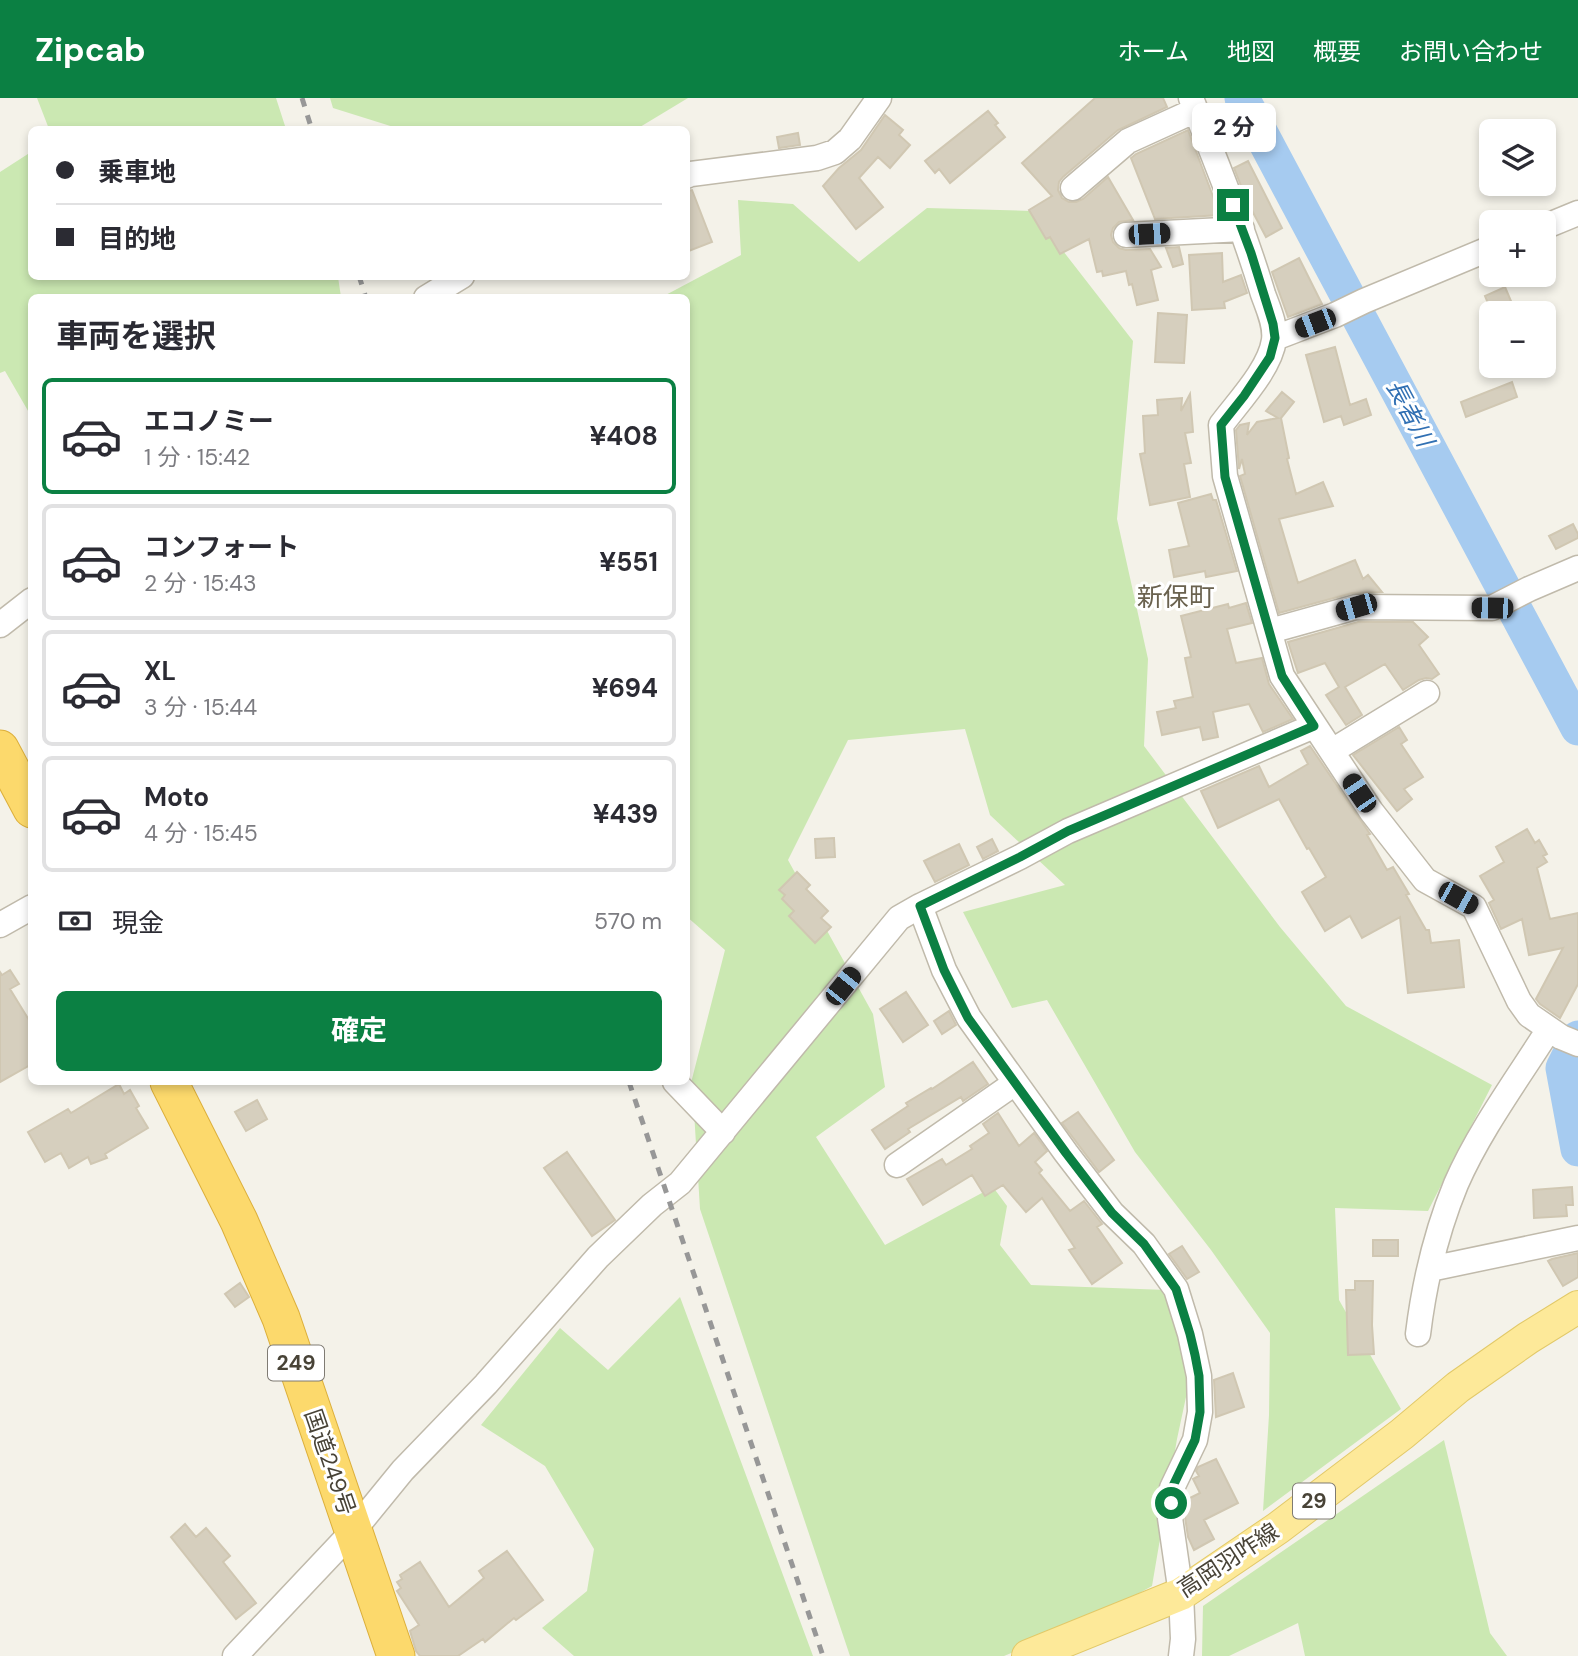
<!DOCTYPE html>
<html lang="ja">
<head>
<meta charset="utf-8">
<style>
	:root { --surface:#fff; --page:#f2f2f3; --text:#2b2b33; --muted:#7c7c81; --line:#e1e1e2; --accent:#0b8043 }
	body { margin:0; font-family:"DM Sans","Noto Sans JP",sans-serif; background:var(--page); color:var(--text); height:100vh; display:flex; flex-direction:column; font-size:26px; white-space:nowrap }
	* { box-sizing:border-box; margin:0 }
	p { font-size:23px; color:var(--muted) }
	.icon { flex:none; width:38px; height:38px; fill:none; stroke:currentColor; stroke-width:2; stroke-linecap:round; stroke-linejoin:round }
	.map { position:relative; flex:1; overflow:hidden }
	.side { position:absolute; left:28px; top:196px; width:662px; height:791px; display:flex; flex-direction:column; background:var(--surface); border-radius:10px; box-shadow:0 4px 10px #0003 }
	.side>* { flex:none }
	.hud { position:absolute; left:28px; top:28px; width:662px; height:154px; border-radius:10px; box-shadow:0 4px 10px #0003; display:grid; align-content:center; height:154px; padding:0 28px; background:var(--surface) }
	.tools { position:absolute; left:1479px; top:21px; display:grid; gap:14px }
	.tools a { display:grid; place-items:center; width:77px; height:77px; border-radius:10px; background:var(--surface); box-shadow:0 4px 10px #0003; font-size:35px }
	.end { position:absolute; width:32px; height:32px; margin:-16px; border:9px solid #0b8043; background:#fff; box-shadow:0 0 0 4px #fff }
	.from { border-radius:50% }
	.bubble { position:absolute; height:49px; border-radius:10px; background:var(--surface); box-shadow:0 4px 10px #0003; font-size:23px; font-weight:700; line-height:49px; text-align:center }
	.car { position:absolute; width:21px; height:42px; margin:-21px -10px; border-radius:9px; box-shadow:0 0 5px 2px #0007; background:linear-gradient(#222 24%,#8ab4d8 0 40%,#222 0 76%,#8ab4d8 0 86%,#222 0) }
	.hud b { display:flex; align-items:center; gap:24px; height:66px; font-size:26px }
	.hud b+b { border-top:2px solid var(--line) }
	.hud i { width:18px; height:18px; background:var(--text) }
	ul { padding:0; list-style:none }
	li { display:flex; align-items:center; gap:21px; height:116px; margin:0 14px 10px; padding:0 14px; border:4px solid var(--line); border-radius:10px }
	li div { flex:1 }
	li b { display:block; font-size:26px }
	li em { font-style:normal; font-weight:700 }
	li.active { border-color:var(--accent) }
	li>.icon { width:63px; height:63px; stroke-width:1.5 }
	h2 { padding:0 28px; font-size:32px; line-height:84px }
	.pay { display:flex; align-items:center; gap:18px; height:77px; padding:0 28px; font-size:26px }
	.pay p { margin-inline-start:auto }
	.action { display:flex; gap:14px; margin-top:auto; padding:14px 28px }
	.action a { flex:1; height:80px; border-radius:10px; background:var(--accent); color:#fff; font-size:28px; font-weight:700; line-height:80px; text-align:center }
	header { display:flex; align-items:center; gap:42px; box-sizing:border-box; height:98px; padding:0 35px; background:var(--accent); color:#fff }
	header strong { font-size:33px }
	nav { display:flex; gap:38px; margin-inline-start:auto; font-size:24px }
	.map>svg:first-child { display:block }
</style>
</head>
<body>
<header>
<strong>Zipcab</strong>
<nav><a>ホーム</a><a>地図</a><a>概要</a><a>お問い合わせ</a></nav>
</header>
<div class="map">
<svg width="1578" height="1558" viewBox="0 0 1578 1558">
	<rect width="100%" height="100%" fill="#f4f2e9"/>
	<path fill="#cbe8b2" d="M 37,0 L 276,0 L 286,31 L 49,31 Z
		M 330,0 L 688,0 L 635,32 L 400,31 L 333,10 Z
		M 31,54 L 32,178 L 338,179 L 341,199 L 32,200 L 31,318 L 5,273 L 0,275 L 0,74 Z
		M 738,102 L 793,106 L 859,164 L 927,110 L 1032,113 L 1133,243 L 1117,421 L 1148,561 L 1144,648 L 1280,829 L 1346,908 L 1492,987 L 1428,1113 L 1335,1110 L 1339,1202 L 1401,1311 L 1263,1413 L 1269,1317 L 1270,1235 L 1211,1152 L 1135,1054 L 1047,902 L 1012,910 L 963,814 L 1065,787 L 990,717 L 965,631 L 848,642 L 788,762 L 873,916 L 885,989 L 816,1039 L 885,1147 L 993,1089 L 1007,1108 L 1000,1147 L 1031,1187 L 1167,1192 L 1195,1257 L 1177,1341 L 1152,1488 L 1093,1521 L 1004,1558 L 850,1558 L 700,1111 L 692,981 L 725,852 L 686,818 L 686,200 L 660,200 L 741,157 Z
		M 680,1199 L 813,1558 L 574,1558 L 542,1530 L 587,1493 L 594,1451 L 545,1368 L 481,1327 L 560,1230 L 608,1272 Z
		M 1444,1342 L 1490,1535 L 1507,1558 L 1305,1558 L 1298,1525 L 1229,1558 L 1202,1558 L 1203,1508 Z"/>
	<g fill="none" stroke-linecap="round" stroke-linejoin="round">
		<path stroke="#a6cbf0" stroke-width="35" d="M 1242,0 L 1578,630
			M 1578,940 L 1563,970 L 1578,1051"/>
	</g>
	<path fill="#d6cfbe" stroke="#d0c7b2" stroke-width="2" d="M 1095,0 L 1163,0 L 1167,9 L 1118,32 L 1063,79 L 1059,84 L 1058,92 L 1062,100 L 1069,104 L 1076,104 L 1083,101 L 1108,79 L 1133,122 L 1119,124 L 1113,130 L 1111,137 L 1113,144 L 1119,150 L 1126,152 L 1150,151 L 1161,169 L 1151,172 L 1158,202 L 1137,207 L 1132,186 L 1129,187 L 1126,173 L 1103,178 L 1102,173 L 1097,174 L 1089,141 L 1060,156 L 1050,139 L 1046,141 L 1029,112 L 1052,98 L 1022,65 Z
		M 988,13 L 998,25 L 995,27 L 1005,39 L 950,85 L 939,71 L 935,75 L 925,63 Z
		M 885,17 L 903,32 L 899,37 L 910,47 L 890,70 L 878,59 L 859,80 L 883,109 L 856,131 L 823,88 L 839,70 L 861,52 Z
		M 1188,32 L 1220,117 L 1155,121 L 1131,60 L 1136,56 Z
		M 798,35 L 800,47 L 779,50 L 777,39 Z
		M 1248,63 L 1282,130 L 1266,139 L 1247,103 L 1234,70 Z
		M 692,92 L 712,144 L 686,154 L 686,93 Z
		M 1179,149 L 1183,166 L 1173,169 L 1166,150 Z
		M 1222,155 L 1223,184 L 1241,177 L 1247,195 L 1224,204 L 1225,210 L 1192,212 L 1189,157 Z
		M 1299,160 L 1322,206 L 1288,219 L 1272,174 Z
		M 1505,189 L 1516,215 L 1492,215 L 1485,198 Z
		M 1158,215 L 1187,217 L 1184,265 L 1155,264 Z
		M 1335,249 L 1350,307 L 1366,301 L 1371,317 L 1344,327 L 1341,318 L 1324,324 L 1306,257 Z
		M 1512,284 L 1517,299 L 1466,319 L 1461,304 Z
		M 1282,294 L 1294,304 L 1281,320 L 1289,360 L 1287,361 L 1296,396 L 1323,384 L 1333,408 L 1279,421 L 1298,485 L 1355,462 L 1363,481 L 1368,477 L 1382,494 L 1352,495 L 1279,515 L 1240,378 L 1245,376 L 1242,361 L 1239,371 L 1236,332 L 1240,327 L 1249,325 L 1247,337 L 1257,324 L 1278,320 L 1266,313 Z
		M 1190,296 L 1193,334 L 1185,335 L 1191,365 L 1184,366 L 1190,399 L 1150,407 L 1140,356 L 1145,355 L 1143,318 L 1158,317 L 1157,302 L 1182,300 L 1181,313 Z
		M 1211,396 L 1213,402 L 1216,402 L 1237,473 L 1206,479 L 1205,473 L 1174,479 L 1169,452 L 1189,448 L 1178,405 Z
		M 1573,426 L 1578,436 L 1578,440 L 1556,451 L 1549,438 Z
		M 1246,505 L 1252,525 L 1227,531 L 1236,565 L 1262,560 L 1269,586 L 1293,621 L 1263,634 L 1249,606 L 1213,614 L 1218,639 L 1203,642 L 1200,629 L 1162,637 L 1157,614 L 1176,610 L 1174,603 L 1193,599 L 1185,560 L 1191,559 L 1181,518 L 1228,506 L 1229,510 Z
		M 1358,524 L 1413,524 L 1428,539 L 1419,547 L 1439,576 L 1432,581 L 1426,580 L 1419,582 L 1403,592 L 1385,566 L 1345,589 L 1362,617 L 1346,627 L 1326,597 L 1339,589 L 1325,565 L 1298,575 L 1288,544 Z
		M 1399,629 L 1407,642 L 1401,646 L 1423,679 L 1404,691 L 1412,701 L 1397,713 L 1353,657 Z
		M 1310,648 L 1370,736 L 1367,737 L 1387,772 L 1393,769 L 1409,796 L 1406,797 L 1426,832 L 1429,832 L 1431,845 L 1459,842 L 1464,889 L 1408,895 L 1400,819 L 1362,840 L 1350,818 L 1325,833 L 1302,794 L 1326,779 L 1309,750 L 1307,751 L 1279,701 L 1218,730 L 1201,693 L 1259,668 L 1269,689 L 1308,666 L 1301,653 Z
		M 1527,731 L 1535,745 L 1539,742 L 1547,756 L 1543,758 L 1547,764 L 1537,770 L 1550,821 L 1578,815 L 1578,886 L 1560,920 L 1540,906 L 1536,901 L 1563,850 L 1529,857 L 1522,821 L 1501,831 L 1489,805 L 1494,802 L 1480,778 L 1504,764 L 1496,749 Z
		M 834,740 L 835,759 L 816,760 L 815,741 Z
		M 992,741 L 998,753 L 983,761 L 977,749 Z
		M 959,746 L 969,767 L 935,784 L 924,763 Z
		M 797,774 L 810,787 L 806,791 L 828,813 L 821,820 L 831,829 L 815,845 L 789,818 L 794,813 L 782,801 L 785,797 L 779,792 Z
		M 10,872 L 19,886 L 10,891 L 32,927 L 32,966 L 0,984 L 0,874 L 2,877 Z
		M 906,894 L 928,927 L 903,944 L 880,911 Z
		M 949,913 L 956,927 L 942,936 L 934,923 Z
		M 973,964 L 988,986 L 963,1003 L 961,999 L 908,1031 L 910,1034 L 885,1051 L 872,1032 L 908,1008 L 906,1005 L 931,990 L 932,991 Z
		M 119,986 L 124,996 L 130,992 L 139,1008 L 136,1010 L 148,1030 L 105,1056 L 107,1060 L 91,1066 L 88,1059 L 69,1070 L 61,1055 L 45,1064 L 28,1034 L 68,1011 L 71,1015 Z
		M 257,1002 L 267,1021 L 246,1033 L 235,1014 Z
		M 1078,1014 L 1114,1062 L 1099,1074 L 1062,1025 Z
		M 998,1015 L 1019,1048 L 1034,1035 L 1047,1053 L 1035,1064 L 1042,1072 L 1039,1075 L 1070,1113 L 1084,1103 L 1102,1126 L 1097,1129 L 1122,1165 L 1092,1186 L 1069,1152 L 1075,1150 L 1042,1100 L 1026,1114 L 1003,1087 L 985,1098 L 972,1077 L 923,1107 L 907,1081 L 942,1061 L 946,1067 L 972,1051 L 970,1048 L 989,1035 L 983,1026 Z
		M 567,1054 L 615,1122 L 592,1138 L 544,1070 Z
		M 1572,1089 L 1573,1107 L 1566,1107 L 1567,1118 L 1534,1120 L 1533,1092 Z
		M 1373,1142 L 1398,1142 L 1398,1158 L 1373,1158 Z
		M 1182,1148 L 1199,1174 L 1187,1181 L 1169,1156 Z
		M 1578,1155 L 1578,1179 L 1563,1188 L 1548,1163 L 1552,1161 Z
		M 1355,1183 L 1373,1183 L 1372,1227 L 1374,1256 L 1348,1257 L 1346,1192 L 1355,1192 Z
		M 240,1185 L 249,1199 L 235,1209 L 225,1196 Z
		M 1233,1275 L 1244,1309 L 1216,1319 L 1214,1282 Z
		M 1216,1361 L 1238,1405 L 1204,1422 L 1214,1441 L 1194,1452 L 1188,1439 L 1185,1419 L 1186,1402 L 1200,1395 L 1193,1381 L 1199,1378 L 1196,1373 L 1198,1369 Z
		M 185,1426 L 196,1439 L 206,1430 L 230,1458 L 223,1464 L 256,1505 L 236,1521 L 171,1439 Z
		M 507,1453 L 543,1502 L 516,1522 L 514,1520 L 485,1544 L 483,1541 L 458,1558 L 420,1558 L 416,1553 L 410,1533 L 419,1527 L 397,1493 L 401,1490 L 397,1484 L 402,1481 L 400,1477 L 420,1464 L 449,1509 L 484,1480 L 479,1473 Z"/>
	<g fill="none" stroke-linecap="round" stroke-linejoin="round">
		<g stroke="#c0baab" stroke-width="27">
			<path id="minor" d="M 1191,0 C 1216,65 1243,129 1263,196 C 1268,210 1276,227 1274,242 C 1270,271 1238,304 1221,327 L 1225,378 L 1282,578 L 1371,713 L 1425,782 L 1474,809 L 1519,903 L 1529,917 L 1561,939 L 1578,946
				M 686,78 L 691,76 L 817,60 L 835,54 L 850,41 L 879,0
				M 1073,90 L 1128,43 L 1196,12
				M 1544,129 L 1578,115
				M 1126,137 L 1242,131
				M 426,200 L 462,178
				M 1275,240 L 1335,217 L 1364,203 L 1491,150
				M 0,527 L 32,502
				M 1270,533 L 1356,509 L 1492,510 L 1529,491 L 1578,470
				M 1332,653 L 1427,595
				M 920,808 L 944,872 L 969,920 L 1066,1055 L 1112,1115 L 1144,1146 L 1176,1191 L 1190,1236 L 1199,1278 L 1200,1314 L 1195,1342 L 1172,1390 L 1170,1420 L 1181,1496 L 1183,1541 L 1181,1558
				M 0,827 L 32,809
				M 675,984 L 723,1034
				M 897,1067 L 1015,985
				M 1430,1171 L 1578,1140
				M 1418,1236 C 1424,1187 1437,1132 1456,1086 C 1479,1033 1518,980 1549,931
				M 235,1558 L 354,1432 L 403,1372 L 486,1286 L 598,1159 L 652,1107 L 680,1085 L 899,820 L 920,808 L 1020,759 L 1068,733 L 1314,628"/>
		</g>
		<g stroke="#e2c969" stroke-width="34">
			<path id="major" d="M 1028,1558 L 1181,1496 L 1278,1430 L 1402,1336 L 1458,1289 L 1528,1240 L 1578,1209"/>
		</g>
		<g stroke="#dcaf3b" stroke-width="39">
			<path id="highway" d="M 0,651 L 32,711
				M 169,984 L 239,1123 L 281,1220 L 396,1558"/>
		</g>
		<use href="#minor" stroke="#fff" stroke-width="24"/>
		<use href="#major" stroke="#fde999" stroke-width="32"/>
		<use href="#highway" stroke="#fcd96c" stroke-width="37"/>
		<path stroke="#979797" stroke-width="5" stroke-dasharray="9 9" stroke-linecap="butt" d="M 302,0 L 312,32
			M 359,178 L 366,200
			M 629,984 L 823,1558"/>
	</g>
	<g fill="none" stroke-linecap="round" stroke-linejoin="round">
		<path stroke="#0b8043" stroke-width="9" d="M 1171,1405 L 1172,1390 L 1195,1342 L 1200,1314 L 1199,1278 L 1195,1257 L 1190,1236 L 1176,1191 L 1144,1146 L 1112,1115 L 1066,1055 L 968,920 L 944,872 L 920,808 L 1020,759 L 1068,733 L 1314,628 L 1282,578 L 1225,379 L 1221,327 L 1244,298 L 1270,259 L 1275,240 L 1273,226 L 1251,155 L 1233,107"/>
	</g>
	<g text-anchor="middle" stroke-width="6" stroke-linejoin="round" paint-order="stroke">
		<g fill="#fff" stroke="#7f7b73" stroke-width="2">
			<rect x="268" y="1247.5" width="56" height="35" rx="5"/>
			<rect x="1293" y="1385.5" width="42" height="35" rx="5"/>
		</g>
		<g font-size="21" font-weight="bold" fill="#484337">
			<text x="296" y="1272">249</text>
			<text x="1314" y="1410">29</text>
		</g>
		<g font-size="23" fill="#484337" stroke="#fff">
			<text transform="translate(330 1364) rotate(71)" y="8">国道249号</text>
			<text transform="translate(1228 1462) rotate(-33)" y="8">高岡羽咋線</text>
		</g>
		<g font-size="24" font-style="italic" fill="#3170b3" stroke="#fff">
			<text transform="translate(1410 315) rotate(62)" y="8">長者川</text>
		</g>
		<g font-size="26" fill="#6a624f" stroke="#fff">
			<text x="1176" y="508">新保町</text>
		</g>
	</g>
</svg>
<div class="tools">
<a><svg class="icon" aria-label="layers" viewBox="0 0 24 24"><path d="M12 4l9 5-9 5-9-5zM3 14l9 5 9-5"/></svg></a>
<a>+</a>
<a>−</a>
</div>
<i class="end from" style="left:1171px;top:1405px"></i>
<i class="end" style="left:1233px;top:107px"></i>
<div class="bubble" style="left:1192px;top:5px;width:84px">2 分</div>
<i class="car" style="left:1149px;top:136px;rotate:87deg"></i>
<i class="car" style="left:1315px;top:225px;rotate:249deg"></i>
<i class="car" style="left:1356px;top:509px;rotate:254deg"></i>
<i class="car" style="left:1492px;top:510px;rotate:271deg"></i>
<i class="car" style="left:1359px;top:695px;rotate:326deg"></i>
<i class="car" style="left:1458px;top:800px;rotate:119deg"></i>
<i class="car" style="left:843px;top:888px;rotate:39deg"></i>
<div class="hud">
<b><i class="from"></i>乗車地</b>
<b><i></i>目的地</b>
</div>
<section class="side">
<h2>車両を選択</h2>
<ul>
<li class="active"><svg class="icon" aria-label="car" viewBox="0 0 24 24"><path d="M5 17H2v-5l4-1 3-4h7l3 4 3 1v5h-3M9 17h6M6 11h13"/><circle cx="7" cy="17" r="2"/><circle cx="17" cy="17" r="2"/></svg><div><b>エコノミー</b><p>1 分 · 15:42</p></div><em>¥408</em></li>
<li><svg class="icon" aria-label="car" viewBox="0 0 24 24"><path d="M5 17H2v-5l4-1 3-4h7l3 4 3 1v5h-3M9 17h6M6 11h13"/><circle cx="7" cy="17" r="2"/><circle cx="17" cy="17" r="2"/></svg><div><b>コンフォート</b><p>2 分 · 15:43</p></div><em>¥551</em></li>
<li><svg class="icon" aria-label="car" viewBox="0 0 24 24"><path d="M5 17H2v-5l4-1 3-4h7l3 4 3 1v5h-3M9 17h6M6 11h13"/><circle cx="7" cy="17" r="2"/><circle cx="17" cy="17" r="2"/></svg><div><b>XL</b><p>3 分 · 15:44</p></div><em>¥694</em></li>
<li><svg class="icon" aria-label="car" viewBox="0 0 24 24"><path d="M5 17H2v-5l4-1 3-4h7l3 4 3 1v5h-3M9 17h6M6 11h13"/><circle cx="7" cy="17" r="2"/><circle cx="17" cy="17" r="2"/></svg><div><b>Moto</b><p>4 分 · 15:45</p></div><em>¥439</em></li>
</ul>
<div class="pay"><svg class="icon" aria-label="cash" viewBox="0 0 24 24"><path d="M3 7h18v10H3z"/><circle cx="12" cy="12" r="2"/></svg>現金<p>570 m</p></div>
<div class="action"><a>確定</a></div>
</section>
</div>
</body>
</html>
